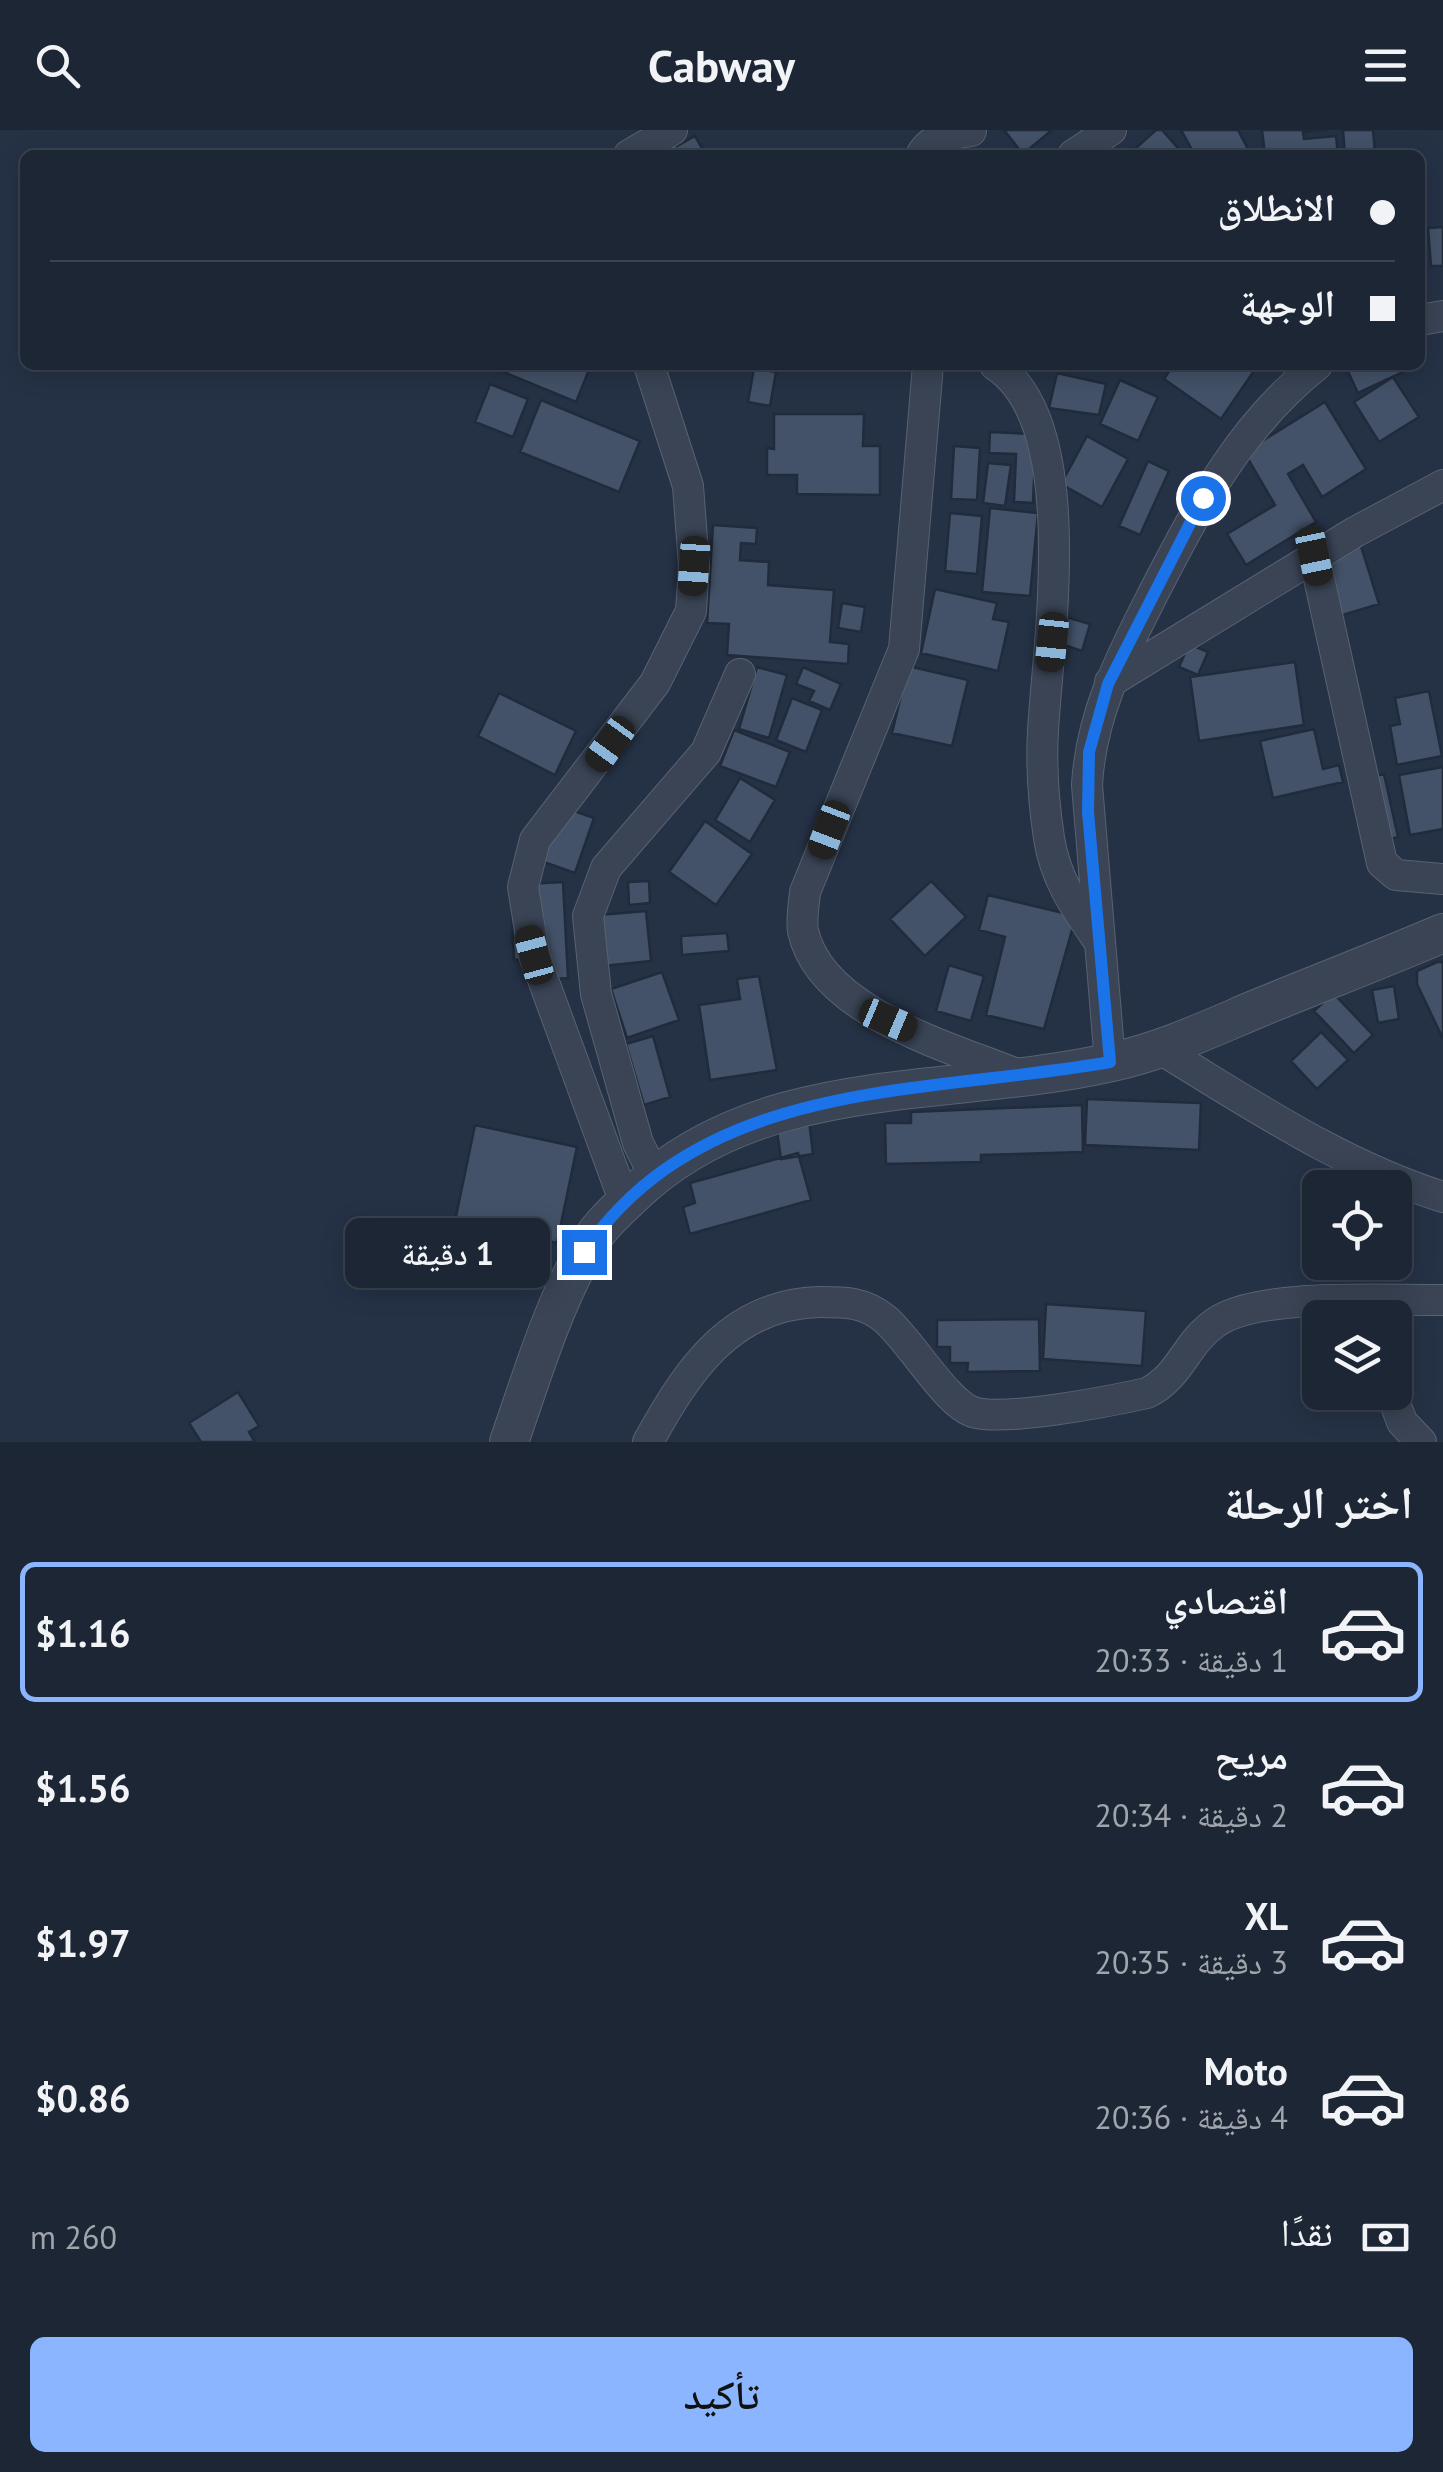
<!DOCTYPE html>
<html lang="ar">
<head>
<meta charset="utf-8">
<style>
	:root { --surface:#1c2634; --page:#293240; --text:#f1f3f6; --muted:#a0a5ac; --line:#3a434f; --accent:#8bb6ff }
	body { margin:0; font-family:"PT Sans","Noto Naskh Arabic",sans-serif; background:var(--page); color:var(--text); direction:rtl; height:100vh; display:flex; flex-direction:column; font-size:38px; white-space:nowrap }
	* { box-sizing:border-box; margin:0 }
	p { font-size:32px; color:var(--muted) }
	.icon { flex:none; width:55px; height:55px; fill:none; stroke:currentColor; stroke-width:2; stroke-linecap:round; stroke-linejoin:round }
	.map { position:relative; height:1312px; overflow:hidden; direction:ltr }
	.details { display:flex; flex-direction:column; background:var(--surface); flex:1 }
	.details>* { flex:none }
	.guide { position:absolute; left:20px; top:20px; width:1405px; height:220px; border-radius:15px; box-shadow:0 5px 25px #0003,0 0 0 2px var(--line); direction:rtl; display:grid; align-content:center; height:220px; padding:0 30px; background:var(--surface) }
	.tools { position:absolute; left:1302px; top:1040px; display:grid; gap:20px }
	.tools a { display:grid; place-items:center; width:110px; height:110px; border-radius:15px; background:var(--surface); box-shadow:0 5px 25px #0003,0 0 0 2px var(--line); font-size:50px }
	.end { position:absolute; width:45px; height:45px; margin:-22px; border:12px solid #1a73e8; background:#fff; box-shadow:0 0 0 5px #fff }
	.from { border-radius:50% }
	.bubble { position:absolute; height:70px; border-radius:15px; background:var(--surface); box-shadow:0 5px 25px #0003,0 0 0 2px var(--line); font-size:32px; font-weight:600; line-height:70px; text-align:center; direction:rtl }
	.car { position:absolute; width:30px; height:60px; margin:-30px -15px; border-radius:12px; box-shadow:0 0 8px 2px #0007; background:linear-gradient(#222 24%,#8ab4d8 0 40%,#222 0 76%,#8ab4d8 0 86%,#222 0) }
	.guide b { display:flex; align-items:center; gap:35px; height:95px; font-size:38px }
	.guide b+b { border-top:2px solid var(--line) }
	.guide i { width:25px; height:25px; background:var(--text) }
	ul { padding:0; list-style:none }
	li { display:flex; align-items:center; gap:30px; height:140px; margin:0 20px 15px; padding:0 10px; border:5px solid transparent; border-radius:15px }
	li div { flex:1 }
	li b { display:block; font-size:38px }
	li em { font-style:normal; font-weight:600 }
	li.selected { border-color:var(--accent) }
	li>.icon { width:90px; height:90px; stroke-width:1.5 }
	h2 { padding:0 30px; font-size:45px; line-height:120px }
	.pay { display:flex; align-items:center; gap:25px; height:110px; padding:0 30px; font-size:38px }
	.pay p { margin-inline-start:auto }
	.button { display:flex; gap:20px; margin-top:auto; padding:20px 30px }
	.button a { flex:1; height:115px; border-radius:15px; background:var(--accent); color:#111; font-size:40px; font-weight:600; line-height:115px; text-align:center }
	header { display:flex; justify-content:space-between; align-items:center; height:130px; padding:0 30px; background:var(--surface); font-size:45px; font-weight:600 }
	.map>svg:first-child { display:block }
</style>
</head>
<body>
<header><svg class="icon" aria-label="menu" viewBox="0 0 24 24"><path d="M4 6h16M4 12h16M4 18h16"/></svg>Cabway<svg class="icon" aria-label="search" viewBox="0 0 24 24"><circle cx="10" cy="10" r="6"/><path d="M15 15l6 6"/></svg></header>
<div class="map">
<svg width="1443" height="1312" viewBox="0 0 1443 1312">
	<rect width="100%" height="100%" fill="#253246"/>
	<path fill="#435268" stroke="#202b3c" stroke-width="2.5" d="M 668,0 L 677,16 L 695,6 L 706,25 L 625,25 Z
		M 1004,0 L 1052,0 L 1023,24 Z
		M 1156,0 L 1162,0 L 1184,25 L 1128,25 Z
		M 1181,0 L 1238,0 L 1251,25 L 1195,25 Z
		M 1262,0 L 1328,0 L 1303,2 L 1304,9 L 1336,6 L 1338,25 L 1265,25 Z
		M 1343,0 L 1373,0 L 1375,22 L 1345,25 Z
		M 1443,97 L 1443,136 L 1431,136 L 1428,98 Z
		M 487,235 L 591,235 L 576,272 Z
		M 1173,235 L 1258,235 L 1221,289 L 1164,249 Z
		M 1345,235 L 1399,235 L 1403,242 L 1358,263 Z
		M 754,238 L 776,242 L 770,276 L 748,272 Z
		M 1057,243 L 1106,254 L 1099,285 L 1049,278 Z
		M 1393,247 L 1419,287 L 1379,312 L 1354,272 Z
		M 1120,250 L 1158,267 L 1138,311 L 1100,294 Z
		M 490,254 L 528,269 L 513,307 L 475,292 Z
		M 541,270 L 640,311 L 619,362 L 520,322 Z
		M 1325,272 L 1366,339 L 1322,367 L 1303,335 L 1288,344 L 1316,392 L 1246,435 L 1227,404 L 1275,375 L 1244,322 Z
		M 774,284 L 864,284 L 863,316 L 880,316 L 880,365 L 797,364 L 797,345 L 767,345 L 767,318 L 774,319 Z
		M 990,302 L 1036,304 L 1033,373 L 1014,372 L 1016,324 L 989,323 Z
		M 1087,306 L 1128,329 L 1102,377 L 1061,354 Z
		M 954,316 L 980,318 L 977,370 L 951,369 Z
		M 1148,331 L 1169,341 L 1140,405 L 1119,396 Z
		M 988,333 L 1011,335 L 1005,376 L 983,373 Z
		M 990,378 L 1038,383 L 1030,466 L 982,462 Z
		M 950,383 L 982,386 L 977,444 L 945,441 Z
		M 713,395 L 757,398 L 756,414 L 741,413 L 740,430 L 769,432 L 768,455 L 834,460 L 830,512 L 849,514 L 848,534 L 727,525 L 729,494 L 707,493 Z
		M 1360,413 L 1379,474 L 1333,488 L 1314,427 Z
		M 935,459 L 997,473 L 993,489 L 1009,492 L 998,541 L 921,523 Z
		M 842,473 L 865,477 L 861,502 L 838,498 Z
		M 1059,485 L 1090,494 L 1082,521 L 1052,511 Z
		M 1189,514 L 1208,522 L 1198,545 L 1179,537 Z
		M 1295,532 L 1304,595 L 1199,611 L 1190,547 Z
		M 908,536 L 968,550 L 952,616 L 892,603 Z
		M 757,537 L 787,545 L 769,608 L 739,599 Z
		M 803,537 L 841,554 L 830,580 L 809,571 L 814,561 L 796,554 Z
		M 1429,561 L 1442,626 L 1397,635 L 1390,596 L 1400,594 L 1395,568 Z
		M 499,563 L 576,601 L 555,645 L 478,606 Z
		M 792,568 L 822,580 L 806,622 L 776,610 Z
		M 1314,599 L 1323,639 L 1339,635 L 1343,652 L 1273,668 L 1260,611 Z
		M 734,600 L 790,622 L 776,657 L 720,636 Z
		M 1443,637 L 1443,699 L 1410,705 L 1399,645 Z
		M 1384,644 L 1398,707 L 1375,712 L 1362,649 Z
		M 740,648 L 775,670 L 750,712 L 715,690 Z
		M 557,675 L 594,688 L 575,743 L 538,730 Z
		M 705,691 L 752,724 L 716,775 L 669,742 Z
		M 649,751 L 650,773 L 629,775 L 628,752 Z
		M 931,751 L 966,787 L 925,826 L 890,789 Z
		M 563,752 L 568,848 L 540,850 L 539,828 L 514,830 L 510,755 Z
		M 988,765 L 1076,786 L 1044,899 L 986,885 L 1005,807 L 979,800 Z
		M 646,781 L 651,831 L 603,836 L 599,785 Z
		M 727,803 L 729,821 L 682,825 L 681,806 Z
		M 1437,832 L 1443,832 L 1443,909 L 1417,854 L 1417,841 Z
		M 949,835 L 984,846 L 971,891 L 936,881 Z
		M 662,842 L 679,890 L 627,908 L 611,859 Z
		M 759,846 L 777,940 L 710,950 L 699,875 L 740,869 L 737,849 Z
		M 1394,856 L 1399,889 L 1378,893 L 1372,860 Z
		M 1333,863 L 1373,905 L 1354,923 L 1314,881 Z
		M 1321,902 L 1348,930 L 1317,959 L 1291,931 Z
		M 653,906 L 670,967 L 644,975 L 626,914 Z
		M 1087,969 L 1201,973 L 1199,1020 L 1085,1015 Z
		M 1082,975 L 1083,1022 L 981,1025 L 981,1032 L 886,1034 L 885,993 L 911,993 L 911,982 Z
		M 809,990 L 813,1024 L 781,1029 L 776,994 Z
		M 475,995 L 577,1017 L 557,1113 L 455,1091 Z
		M 798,1023 L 811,1070 L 690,1104 L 683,1077 L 695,1073 L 690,1053 Z
		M 1046,1174 L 1146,1181 L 1142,1236 L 1043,1229 Z
		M 1039,1189 L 1040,1241 L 967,1242 L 968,1233 L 950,1233 L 950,1217 L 937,1217 L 937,1190 Z
		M 238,1262 L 259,1296 L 249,1302 L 255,1312 L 201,1312 L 189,1293 Z"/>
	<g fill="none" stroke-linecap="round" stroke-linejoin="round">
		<g stroke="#586272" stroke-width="32">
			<path id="minor" d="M 629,25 L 672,0
				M 921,25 C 932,6 951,4 971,1
				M 1073,25 L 1111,0
				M 1420,190 L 1443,186
				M 928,235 L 904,519 L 805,762 C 804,774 801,789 803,801 C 821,884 955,918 1024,947
				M 995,235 C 1083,292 1048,511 1043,601 C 1041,635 1044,675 1049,708 C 1055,749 1076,778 1098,810
				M 1314,426 L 1382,733 L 1396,745 L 1443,749
				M 1110,552 L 1355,402 L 1443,355
				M 1160,919 C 1253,975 1339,1034 1443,1067
				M 1110,932 L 1087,655 C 1091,583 1122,525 1154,462 C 1198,377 1240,296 1317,235
				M 654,1045 L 638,1013 L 596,864 L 588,786 L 606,738 L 706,622 L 740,544
				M 625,1073 L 534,825 L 523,757 L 535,710 L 655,553 L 691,481 L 694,436 L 688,356 L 649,235
				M 1391,1262 L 1402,1292 L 1421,1312
				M 648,1312 C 687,1241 731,1173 821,1172 C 845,1172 865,1172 885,1189 C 910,1210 946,1273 973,1282 C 1004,1292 1111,1271 1147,1263 C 1181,1246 1185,1214 1215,1193 C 1257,1162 1388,1171 1443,1170"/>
		</g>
		<g stroke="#586272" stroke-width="40">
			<path id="tertiary" d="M 509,1312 C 531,1249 551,1181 584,1122 C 596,1099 614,1083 633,1065 C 762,941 950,969 1112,932 C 1162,921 1207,900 1254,880 C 1317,854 1380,830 1443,803"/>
		</g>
		<use href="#minor" stroke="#3a4455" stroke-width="30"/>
		<use href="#tertiary" stroke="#3a4455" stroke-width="38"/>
	</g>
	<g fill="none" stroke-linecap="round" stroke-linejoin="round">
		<path stroke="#1a73e8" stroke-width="12" d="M 584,1122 C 703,947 925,965 1110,932 L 1088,682 L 1089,622 L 1108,554 L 1203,368"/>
	</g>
</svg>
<div class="tools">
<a><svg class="icon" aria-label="locate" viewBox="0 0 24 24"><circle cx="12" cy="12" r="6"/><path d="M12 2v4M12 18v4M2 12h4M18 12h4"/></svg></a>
<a><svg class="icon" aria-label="layers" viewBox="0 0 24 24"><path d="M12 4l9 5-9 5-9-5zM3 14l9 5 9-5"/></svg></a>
</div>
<i class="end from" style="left:1203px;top:368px"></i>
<i class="end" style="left:584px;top:1122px"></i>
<div class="bubble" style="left:345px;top:1088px;width:205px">1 دقيقة</div>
<i class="car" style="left:1314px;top:426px;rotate:168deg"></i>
<i class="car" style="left:694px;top:436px;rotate:184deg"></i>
<i class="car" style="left:1052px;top:512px;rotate:186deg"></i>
<i class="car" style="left:610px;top:614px;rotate:216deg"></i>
<i class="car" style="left:829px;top:700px;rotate:201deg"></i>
<i class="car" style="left:534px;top:825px;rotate:345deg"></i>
<i class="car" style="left:888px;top:890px;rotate:113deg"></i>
<div class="guide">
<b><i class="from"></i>الانطلاق</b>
<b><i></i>الوجهة</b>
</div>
</div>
<section class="details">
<h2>اختر الرحلة</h2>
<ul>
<li class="selected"><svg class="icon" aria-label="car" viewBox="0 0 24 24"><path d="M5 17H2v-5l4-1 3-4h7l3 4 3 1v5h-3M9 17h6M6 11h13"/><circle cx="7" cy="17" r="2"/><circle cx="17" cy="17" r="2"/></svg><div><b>اقتصادي</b><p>1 دقيقة · 20:33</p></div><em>$1.16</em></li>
<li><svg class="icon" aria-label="car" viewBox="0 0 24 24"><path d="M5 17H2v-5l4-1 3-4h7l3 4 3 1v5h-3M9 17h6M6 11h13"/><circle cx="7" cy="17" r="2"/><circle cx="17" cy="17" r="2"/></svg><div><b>مريح</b><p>2 دقيقة · 20:34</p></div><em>$1.56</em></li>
<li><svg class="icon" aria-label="car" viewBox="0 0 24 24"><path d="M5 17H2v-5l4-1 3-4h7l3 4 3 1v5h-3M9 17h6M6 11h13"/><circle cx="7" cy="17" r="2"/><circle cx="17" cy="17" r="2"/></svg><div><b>XL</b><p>3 دقيقة · 20:35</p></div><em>$1.97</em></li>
<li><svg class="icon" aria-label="car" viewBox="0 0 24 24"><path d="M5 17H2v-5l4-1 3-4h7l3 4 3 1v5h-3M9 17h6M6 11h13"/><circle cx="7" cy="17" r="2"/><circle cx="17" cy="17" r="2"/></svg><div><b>Moto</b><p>4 دقيقة · 20:36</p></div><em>$0.86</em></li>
</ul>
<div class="pay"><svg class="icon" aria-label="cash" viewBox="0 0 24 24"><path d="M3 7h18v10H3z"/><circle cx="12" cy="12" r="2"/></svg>نقدًا<p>260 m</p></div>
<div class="button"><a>تأكيد</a></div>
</section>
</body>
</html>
